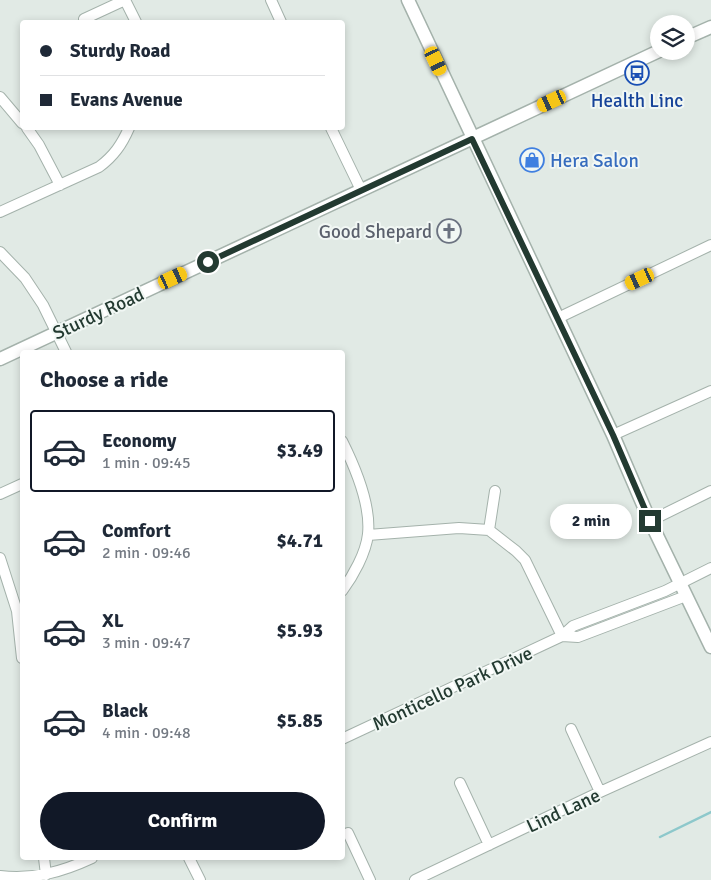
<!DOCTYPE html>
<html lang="en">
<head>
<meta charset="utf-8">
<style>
	:root { --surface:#fff; --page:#f2f2f3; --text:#1f2937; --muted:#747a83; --line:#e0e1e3; --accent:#111827 }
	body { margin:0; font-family:Signika,sans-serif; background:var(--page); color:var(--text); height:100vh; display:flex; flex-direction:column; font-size:19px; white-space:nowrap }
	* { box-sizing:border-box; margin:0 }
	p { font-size:16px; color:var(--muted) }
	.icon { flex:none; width:28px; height:28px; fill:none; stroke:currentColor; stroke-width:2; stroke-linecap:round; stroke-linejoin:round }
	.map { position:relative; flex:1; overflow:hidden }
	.details { position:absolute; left:20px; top:350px; width:325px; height:510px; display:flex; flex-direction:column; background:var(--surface); border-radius:5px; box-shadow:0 2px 8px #0003 }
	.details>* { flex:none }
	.banner { position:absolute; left:20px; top:20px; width:325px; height:110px; border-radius:5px; box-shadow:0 2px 8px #0003; display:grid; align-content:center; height:110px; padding:0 20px; background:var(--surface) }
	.buttons { position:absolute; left:650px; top:15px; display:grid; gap:10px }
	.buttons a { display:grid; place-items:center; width:45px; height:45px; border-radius:50%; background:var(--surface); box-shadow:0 2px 8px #0003; font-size:25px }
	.end { position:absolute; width:22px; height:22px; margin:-11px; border:6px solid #233a31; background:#fff; box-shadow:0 0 0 2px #fff }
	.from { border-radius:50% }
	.bubble { position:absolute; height:35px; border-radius:18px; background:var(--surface); box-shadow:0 2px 8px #0003; font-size:16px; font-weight:700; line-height:35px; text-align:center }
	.car { position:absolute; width:15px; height:30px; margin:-15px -8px; border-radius:6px; box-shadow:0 0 4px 1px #0007; background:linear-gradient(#f5c518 24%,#345 0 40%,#f5c518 0 76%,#345 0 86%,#f5c518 0) }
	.banner b { display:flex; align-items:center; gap:18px; height:48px; font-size:19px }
	.banner b+b { border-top:1px solid var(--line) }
	.banner i { width:12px; height:12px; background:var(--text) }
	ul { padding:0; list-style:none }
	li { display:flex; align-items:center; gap:15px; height:82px; margin:0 10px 8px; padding:0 10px; border:2px solid transparent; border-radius:5px }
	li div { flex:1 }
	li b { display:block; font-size:19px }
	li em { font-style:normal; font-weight:700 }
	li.active { border-color:var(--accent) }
	li>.icon { width:45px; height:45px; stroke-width:1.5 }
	h2 { padding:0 20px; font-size:22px; line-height:60px }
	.button { display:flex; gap:10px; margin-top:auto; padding:10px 20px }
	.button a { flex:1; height:58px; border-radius:30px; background:var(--accent); color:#fff; font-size:20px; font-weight:700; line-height:58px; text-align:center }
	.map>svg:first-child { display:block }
</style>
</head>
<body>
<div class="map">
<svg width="711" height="880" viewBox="0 0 711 880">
	<rect width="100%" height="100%" fill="#e1eae5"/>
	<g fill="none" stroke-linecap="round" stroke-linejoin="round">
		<path stroke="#8dc8cb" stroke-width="2.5" d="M 660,837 L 711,812"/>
		<g stroke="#a4b2ab" stroke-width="12">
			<path id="minor" d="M 125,0 L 136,22
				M 271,0 L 281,22
				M 84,19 L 125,0
				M 0,97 L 22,123
				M 27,128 L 39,145 L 60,185
				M 331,128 L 361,190
				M 0,212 L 99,167 C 114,156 122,144 129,128
				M 0,252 L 25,278 L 43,305 L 66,352
				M 558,318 L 711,245
				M 613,435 L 711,391
				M 342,441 C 355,467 371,505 368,534 C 366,553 353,576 342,591
				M 0,494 L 22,484
				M 650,521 L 711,491
				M 489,530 L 495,491
				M 368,535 L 459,528 L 489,530 L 516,551 L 525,560 L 562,636
				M 0,558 L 17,611 L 22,658
				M 562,636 L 578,637 L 686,596
				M 571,729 L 600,792
				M 342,739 L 562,636 L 573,626 L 665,591 L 711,568
				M 460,783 L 489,845
				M 348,833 L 370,880
				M 44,858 L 46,875
				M 189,858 L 200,880
				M 0,876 C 33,880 62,872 92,858
				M 415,880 L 600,792 L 711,742"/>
		</g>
		<g stroke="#a4b2ab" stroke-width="15">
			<path id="tertiary" d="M 408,0 L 613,435 L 650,521 L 711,647
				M 686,38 L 711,27
				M 0,359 L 659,51"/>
		</g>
		<use href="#minor" stroke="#fff" stroke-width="10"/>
		<use href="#tertiary" stroke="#fff" stroke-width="12"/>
	</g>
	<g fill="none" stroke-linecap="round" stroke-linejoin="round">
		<path stroke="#233a31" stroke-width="6" d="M 208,262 L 472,139 L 613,435 L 650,521"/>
	</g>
	<defs>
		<g id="bus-ring" transform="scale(1.25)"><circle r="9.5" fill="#f1f7f4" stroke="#1a4fb4" stroke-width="1.5"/><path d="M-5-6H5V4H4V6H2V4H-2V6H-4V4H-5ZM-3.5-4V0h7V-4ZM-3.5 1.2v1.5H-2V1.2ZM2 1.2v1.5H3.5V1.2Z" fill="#1a4fb4"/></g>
		<g id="shop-ring" transform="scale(1.25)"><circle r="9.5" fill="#f1f7f4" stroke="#3f7fe0" stroke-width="1.5"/><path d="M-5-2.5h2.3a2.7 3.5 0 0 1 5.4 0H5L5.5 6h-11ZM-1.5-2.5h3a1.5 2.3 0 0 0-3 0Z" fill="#3f7fe0"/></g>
		<g id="church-ring" transform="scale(1.25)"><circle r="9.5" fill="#f1f7f4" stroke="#6b7280" stroke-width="1.5"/><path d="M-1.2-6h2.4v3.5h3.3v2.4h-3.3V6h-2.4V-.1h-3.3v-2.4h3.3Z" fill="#6b7280"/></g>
	</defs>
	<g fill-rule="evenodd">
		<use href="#bus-ring" x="637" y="73"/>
		<use href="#shop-ring" x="532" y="160"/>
		<use href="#church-ring" x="449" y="231"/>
	</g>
	<g text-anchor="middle" stroke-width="4" stroke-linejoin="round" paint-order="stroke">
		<g font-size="19" fill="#164399" stroke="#f1f7f4">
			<text x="637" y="107">Health Linc</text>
		</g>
		<g font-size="19" fill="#366cbe" stroke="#f1f7f4" text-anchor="start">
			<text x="550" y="167">Hera Salon</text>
		</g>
		<g font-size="19" fill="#5b616d" stroke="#f1f7f4" text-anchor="end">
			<text x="432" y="238">Good Shepard</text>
		</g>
		<g font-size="19" fill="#233a31" stroke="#f1f7f4">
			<text transform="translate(98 313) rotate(-25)" y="7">Sturdy Road</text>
			<text transform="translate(452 688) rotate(-25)" y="7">Monticello Park Drive</text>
			<text transform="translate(563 810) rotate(-25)" y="7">Lind Lane</text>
		</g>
	</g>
</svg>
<div class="buttons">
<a><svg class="icon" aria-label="layers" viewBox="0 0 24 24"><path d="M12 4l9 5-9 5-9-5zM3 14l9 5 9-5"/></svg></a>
</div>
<i class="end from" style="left:208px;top:262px"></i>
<i class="end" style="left:650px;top:521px"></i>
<div class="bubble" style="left:550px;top:504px;width:82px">2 min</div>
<i class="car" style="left:436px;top:61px;rotate:155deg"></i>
<i class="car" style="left:552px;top:101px;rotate:245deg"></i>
<i class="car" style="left:173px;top:278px;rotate:65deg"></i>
<i class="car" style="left:640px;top:279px;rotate:245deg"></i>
<div class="banner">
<b><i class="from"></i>Sturdy Road</b>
<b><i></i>Evans Avenue</b>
</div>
<section class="details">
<h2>Choose a ride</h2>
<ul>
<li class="active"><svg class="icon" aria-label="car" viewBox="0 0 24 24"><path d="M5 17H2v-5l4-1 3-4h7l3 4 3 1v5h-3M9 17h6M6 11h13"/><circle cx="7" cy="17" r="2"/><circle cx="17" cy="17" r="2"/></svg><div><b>Economy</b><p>1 min · 09:45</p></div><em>$3.49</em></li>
<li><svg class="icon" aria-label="car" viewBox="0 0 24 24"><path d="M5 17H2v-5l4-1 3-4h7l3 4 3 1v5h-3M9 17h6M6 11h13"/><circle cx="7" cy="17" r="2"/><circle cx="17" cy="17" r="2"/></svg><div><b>Comfort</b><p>2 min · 09:46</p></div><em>$4.71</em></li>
<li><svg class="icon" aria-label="car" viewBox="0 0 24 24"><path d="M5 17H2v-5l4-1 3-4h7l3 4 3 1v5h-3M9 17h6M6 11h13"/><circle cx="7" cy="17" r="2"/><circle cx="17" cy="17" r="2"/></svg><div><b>XL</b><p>3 min · 09:47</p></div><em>$5.93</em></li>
<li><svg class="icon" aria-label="car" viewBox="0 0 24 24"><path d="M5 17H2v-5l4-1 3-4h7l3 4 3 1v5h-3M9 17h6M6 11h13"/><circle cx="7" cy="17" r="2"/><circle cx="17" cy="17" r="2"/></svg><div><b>Black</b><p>4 min · 09:48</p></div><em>$5.85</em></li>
</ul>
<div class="button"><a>Confirm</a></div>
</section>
</div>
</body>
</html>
